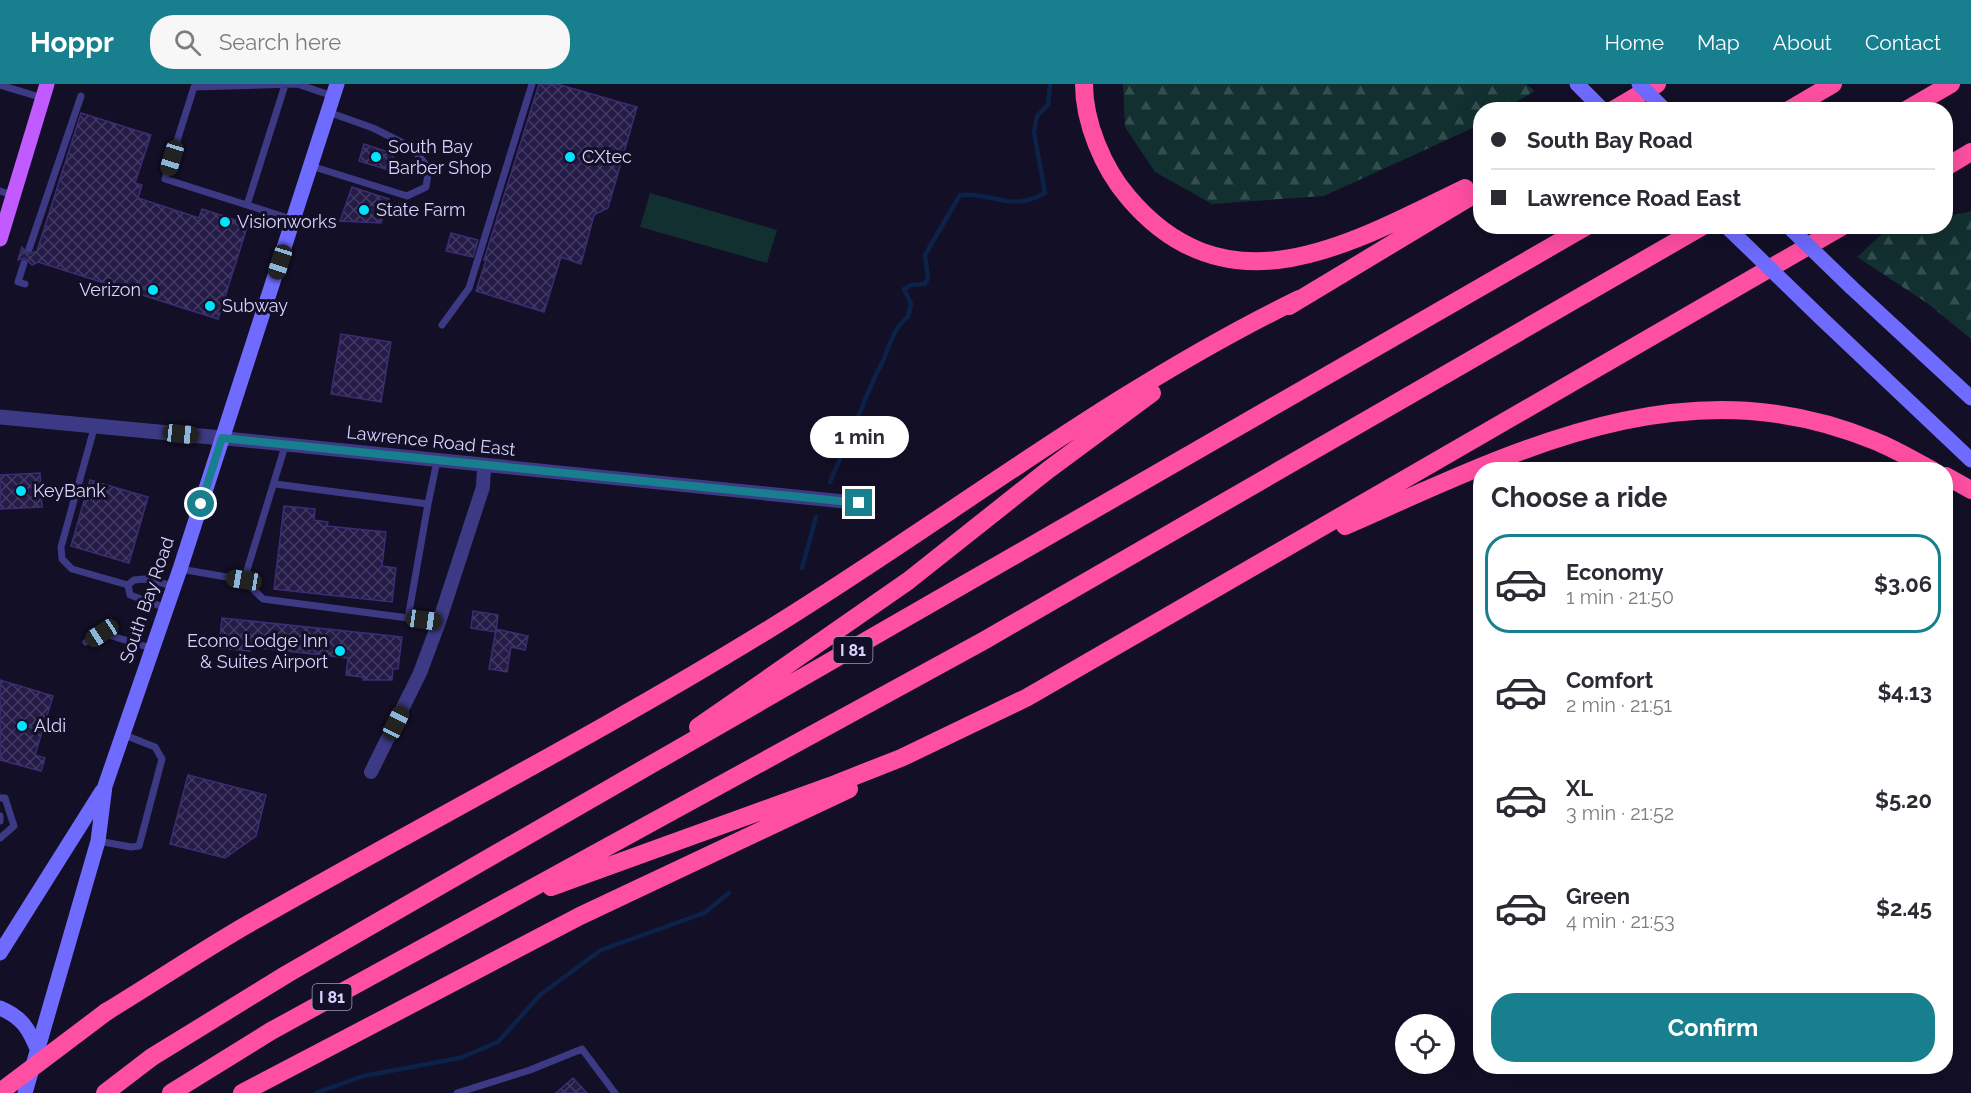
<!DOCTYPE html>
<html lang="en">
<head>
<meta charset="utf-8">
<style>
	:root { --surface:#fff; --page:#f7f7f7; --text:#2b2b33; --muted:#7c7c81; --line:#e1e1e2; --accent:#187f8f }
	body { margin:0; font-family:Raleway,sans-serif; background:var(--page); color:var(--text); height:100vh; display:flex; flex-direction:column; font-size:22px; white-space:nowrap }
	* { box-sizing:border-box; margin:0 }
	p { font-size:20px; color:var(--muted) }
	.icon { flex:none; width:33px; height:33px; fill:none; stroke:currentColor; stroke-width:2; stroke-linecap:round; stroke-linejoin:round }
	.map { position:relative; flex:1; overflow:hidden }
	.details { position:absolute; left:1473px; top:378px; width:480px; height:612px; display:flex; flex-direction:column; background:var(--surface); border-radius:24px; box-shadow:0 6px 24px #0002 }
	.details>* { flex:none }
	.banner { position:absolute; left:1473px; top:18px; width:480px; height:132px; border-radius:24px; box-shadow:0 6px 24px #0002; display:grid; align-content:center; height:132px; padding:0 18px; background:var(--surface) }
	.buttons { position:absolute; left:1395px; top:930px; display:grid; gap:12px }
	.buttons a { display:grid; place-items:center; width:60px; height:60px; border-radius:50%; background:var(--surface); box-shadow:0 6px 24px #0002; font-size:30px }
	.end { position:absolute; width:27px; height:27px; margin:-14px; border:8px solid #187f8f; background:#fff; box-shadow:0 0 0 3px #fff }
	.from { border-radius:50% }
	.bubble { position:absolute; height:42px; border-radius:21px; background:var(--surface); box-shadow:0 6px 24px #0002; font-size:20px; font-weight:700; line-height:42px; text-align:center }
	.car { position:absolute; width:18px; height:36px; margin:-18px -9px; border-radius:8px; box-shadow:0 0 4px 2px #0007; background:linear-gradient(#222 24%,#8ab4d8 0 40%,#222 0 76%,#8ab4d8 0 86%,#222 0) }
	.banner b { display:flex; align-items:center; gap:21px; height:57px; font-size:22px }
	.banner b+b { border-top:2px solid var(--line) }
	.banner i { width:15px; height:15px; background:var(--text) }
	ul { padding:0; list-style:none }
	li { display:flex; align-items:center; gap:18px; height:99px; margin:0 12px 9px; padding:0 6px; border:3px solid transparent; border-radius:24px }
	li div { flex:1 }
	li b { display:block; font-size:22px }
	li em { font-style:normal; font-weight:700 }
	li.current { border-color:var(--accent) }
	li>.icon { width:54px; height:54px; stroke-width:1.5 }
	h2 { padding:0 18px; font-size:27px; line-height:72px }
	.button { display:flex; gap:12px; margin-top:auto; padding:12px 18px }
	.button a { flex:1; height:69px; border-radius:24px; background:var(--accent); color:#fff; font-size:24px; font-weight:700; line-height:69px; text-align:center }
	header { display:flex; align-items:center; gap:36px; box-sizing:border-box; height:84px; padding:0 30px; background:var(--accent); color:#fff }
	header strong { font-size:28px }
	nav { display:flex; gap:33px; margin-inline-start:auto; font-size:21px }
	.search { width:420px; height:54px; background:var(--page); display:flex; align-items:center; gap:15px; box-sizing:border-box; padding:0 21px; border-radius:24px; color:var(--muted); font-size:22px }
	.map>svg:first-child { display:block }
</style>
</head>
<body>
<header>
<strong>Hoppr</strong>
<div class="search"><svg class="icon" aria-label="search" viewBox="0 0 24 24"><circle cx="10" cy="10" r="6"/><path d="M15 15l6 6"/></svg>Search here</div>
<nav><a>Home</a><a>Map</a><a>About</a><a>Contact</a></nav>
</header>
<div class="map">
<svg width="1971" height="1009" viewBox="0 0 1971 1009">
	<defs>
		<pattern id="forest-firs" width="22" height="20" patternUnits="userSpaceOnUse" patternTransform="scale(1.5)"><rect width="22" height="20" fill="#12302f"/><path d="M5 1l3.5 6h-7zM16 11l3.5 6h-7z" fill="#344d4e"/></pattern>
		<pattern id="building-cross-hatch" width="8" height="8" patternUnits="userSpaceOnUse" patternTransform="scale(1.5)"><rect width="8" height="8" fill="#241b47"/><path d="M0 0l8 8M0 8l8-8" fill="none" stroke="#433b63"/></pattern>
	</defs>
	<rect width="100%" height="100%" fill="#130f26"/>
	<path fill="#12302f" d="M 650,109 L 777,146 L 767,179 L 640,143 Z"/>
	<path fill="url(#forest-firs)" d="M 1123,0 L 1526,0 L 1535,7 L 1504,25 L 1480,26 L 1480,40 L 1475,43 L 1324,112 L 1212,120 L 1155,88 L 1125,43 Z
		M 1971,127 L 1971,255 L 1927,219 L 1857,173 L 1883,149 L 1909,143 L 1946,142 L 1946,133 Z"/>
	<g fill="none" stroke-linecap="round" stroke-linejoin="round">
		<path stroke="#0c2248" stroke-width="4.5" d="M 830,398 L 877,288 C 889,270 890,246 908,233 L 911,220 L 904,205 L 911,201 L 925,200 L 928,194 L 925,171 L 960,111 C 996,108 1009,129 1045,109 L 1034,48 L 1037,32 L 1048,21 L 1050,0
			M 802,484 L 816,433
			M 316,1009 L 363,992 L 460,974 L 498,958 L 540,911 L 601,866 L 704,829 L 729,809"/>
	</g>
	<path fill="url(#building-cross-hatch)" stroke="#3b2d73" stroke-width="1.5" d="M 539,0 L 557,0 L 637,23 L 608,124 L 594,131 L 581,180 L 561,173 L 544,228 L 476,207 L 486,176 L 484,176 Z
		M 81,29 L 151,51 L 135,99 L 142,101 L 138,114 L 199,134 L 202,125 L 248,140 L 218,235 L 38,178 L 32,181 L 25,174 L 18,176 L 22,163 L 28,170 L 37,167 Z
		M 364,60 L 394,70 L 389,86 L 359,77 Z
		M 352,103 L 389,115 L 381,139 L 340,137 Z
		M 451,149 L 478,156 L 473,173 L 446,167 Z
		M 341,250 L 391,258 L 381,318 L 331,310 Z
		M 40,389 L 42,423 L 0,425 L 0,391 Z
		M 90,396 L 148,413 L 129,479 L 71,462 Z
		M 284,422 L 315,425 L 314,436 L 328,438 L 327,442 L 386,448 L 382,482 L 396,484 L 392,518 L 274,505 Z
		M 473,527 L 498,531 L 496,548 L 471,544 Z
		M 222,534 L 402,553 L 398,585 L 393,585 L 392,596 L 363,596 L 363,593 L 346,591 L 348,574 L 250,563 L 250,567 L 219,564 Z
		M 496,545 L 528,552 L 525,566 L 511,563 L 507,588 L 489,585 Z
		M 0,596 L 53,612 L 35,671 L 45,674 L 41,687 L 0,676 Z
		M 188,691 L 266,711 L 256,752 L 225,774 L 170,760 Z
		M 573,994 L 587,1009 L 556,1009 Z"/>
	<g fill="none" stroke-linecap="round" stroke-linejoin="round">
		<path stroke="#3d3a85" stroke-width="7" d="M 0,1 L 43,14
			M 311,82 L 407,112 L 426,103 L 429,84 L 411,63 L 373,44 L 328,28
			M 0,107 L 13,111
			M 247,121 L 285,1
			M 294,136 L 165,95 L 194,3 L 297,0 L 333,12
			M 29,165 L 81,12
			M 24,179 L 18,198 L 25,200
			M 442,241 L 469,204 L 532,0
			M 95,341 L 61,463 L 62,475 L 72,485 L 128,501
			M 275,400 L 428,420 L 437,377
			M 180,485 L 244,496 L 285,362
			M 244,496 L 263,515 L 439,538
			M 166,524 L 130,511 L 128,501 L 134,496 L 144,495 L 174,502
			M 408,534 L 428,420
			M 86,558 L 102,549 L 151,564
			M 0,714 L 5,714 L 14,742 L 0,754
			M 0,732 L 0,737
			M 98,757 L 131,763 L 139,762 L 162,675 L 155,663 L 122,650
			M 457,1009 L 530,986 L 582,965 L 615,1009"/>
		<path stroke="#3d3a85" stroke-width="14" d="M 222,354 L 859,419
			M 371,688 L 420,589 L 439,538 L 483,403 L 484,382"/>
		<path stroke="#3d3a85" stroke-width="15" d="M 0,333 L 222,354"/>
		<path stroke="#6f6bff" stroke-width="15" d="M 1577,0 L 1603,26
			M 1851,203 L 1971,314
			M 1820,233 L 1971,376
			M 0,869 L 102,707
			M 0,924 C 22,933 29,945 38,967
			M 25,1009 L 98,757 L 105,702 L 180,485 L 337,0"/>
		<path stroke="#c25bff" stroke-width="15" d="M 0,155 L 47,0"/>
		<path stroke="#ff4fa3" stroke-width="18" d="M 1084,0 C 1084,38 1103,84 1128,113 C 1229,233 1353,158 1465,104
			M 1613,26 L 1657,0
			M 1789,26 L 1833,0
			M 1906,26 L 1951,0
			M 1946,83 L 1971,68
			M 1289,222 L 1480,107
			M 1946,392 L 1971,406
			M 1345,442 C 1518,366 1685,278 1875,357 C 1895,365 1913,376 1932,386
			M 698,643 L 908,497 L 1048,386 L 1152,309
			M 551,803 L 830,702 L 901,674 L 1026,614 L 1843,142
			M 106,928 C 152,900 197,870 243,843 C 417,743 595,652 766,547 C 945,437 1110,307 1299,215
			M 105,1009 L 152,973 L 287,890 L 1587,142
			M 171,1009 L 271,947 L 985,556 L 1703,142
			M 242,1009 L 580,832 L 849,705"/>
		<path stroke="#6f6bff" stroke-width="15" d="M 1639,0 L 1665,26
			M 1726,142 L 1820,233
			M 1788,142 L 1851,203"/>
		<path stroke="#ff4fa3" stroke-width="18" d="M 0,1008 L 106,928"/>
	</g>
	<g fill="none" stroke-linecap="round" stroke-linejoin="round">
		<path stroke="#187f8f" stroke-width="8" d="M 201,420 L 222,354 L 859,419"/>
	</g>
	<g fill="#00e5ff" stroke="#130f26" stroke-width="2">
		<circle cx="376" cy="73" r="6"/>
		<circle cx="570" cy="73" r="6"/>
		<circle cx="364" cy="126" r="6"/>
		<circle cx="225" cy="138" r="6"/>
		<circle cx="153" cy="206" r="6"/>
		<circle cx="210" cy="222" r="6"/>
		<circle cx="21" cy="407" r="6"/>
		<circle cx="340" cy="567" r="6"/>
		<circle cx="22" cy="642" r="6"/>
	</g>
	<g text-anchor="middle" stroke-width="6" stroke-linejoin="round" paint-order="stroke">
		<g fill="#130f26" stroke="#9e99be" stroke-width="1.5">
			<rect x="833.5" y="553" width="39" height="26" rx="4.5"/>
			<rect x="312.5" y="900" width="39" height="26" rx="4.5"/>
		</g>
		<g font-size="16" font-weight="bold" fill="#d9d4ff">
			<text x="853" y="572">I 81</text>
			<text x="332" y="919">I 81</text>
		</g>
		<g font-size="18" fill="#d9d4ff" stroke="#130f26" text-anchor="start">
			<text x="388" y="69">South Bay<tspan x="388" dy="21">Barber Shop</tspan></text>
			<text x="582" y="79">CXtec</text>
			<text x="376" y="132">State Farm</text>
			<text x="237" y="144">Visionworks</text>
			<text x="141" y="212" text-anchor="end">Verizon</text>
			<text x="222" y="228">Subway</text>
			<text x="33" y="413">KeyBank</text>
			<text x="328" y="563" text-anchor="end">Econo Lodge Inn<tspan x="328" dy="21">&amp; Suites Airport</tspan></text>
			<text x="34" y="648">Aldi</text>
		</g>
		<g font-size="18" fill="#d9d4ff" stroke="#130f26">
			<text transform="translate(431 357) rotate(6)" y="6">Lawrence Road East</text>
			<text transform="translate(147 516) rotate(-71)" y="6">South Bay Road</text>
		</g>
	</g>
</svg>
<div class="buttons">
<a><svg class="icon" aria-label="locate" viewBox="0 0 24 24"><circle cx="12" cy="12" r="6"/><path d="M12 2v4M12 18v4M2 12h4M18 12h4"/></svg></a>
</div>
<i class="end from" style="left:201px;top:420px"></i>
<i class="end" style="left:859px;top:419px"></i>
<div class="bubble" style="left:810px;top:332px;width:99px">1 min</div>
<i class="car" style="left:172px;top:74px;rotate:197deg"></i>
<i class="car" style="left:280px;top:178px;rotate:198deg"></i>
<i class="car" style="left:181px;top:350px;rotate:96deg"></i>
<i class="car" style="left:244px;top:496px;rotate:279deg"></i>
<i class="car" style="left:424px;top:536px;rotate:98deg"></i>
<i class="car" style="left:102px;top:549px;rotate:237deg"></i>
<i class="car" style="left:396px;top:639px;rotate:26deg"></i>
<div class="banner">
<b><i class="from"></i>South Bay Road</b>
<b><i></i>Lawrence Road East</b>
</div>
<section class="details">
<h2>Choose a ride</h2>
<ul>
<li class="current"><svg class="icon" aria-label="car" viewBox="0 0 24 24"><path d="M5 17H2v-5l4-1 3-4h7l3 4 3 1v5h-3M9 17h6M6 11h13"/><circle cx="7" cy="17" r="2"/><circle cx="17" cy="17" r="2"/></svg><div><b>Economy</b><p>1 min · 21:50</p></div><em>$3.06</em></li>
<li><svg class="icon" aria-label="car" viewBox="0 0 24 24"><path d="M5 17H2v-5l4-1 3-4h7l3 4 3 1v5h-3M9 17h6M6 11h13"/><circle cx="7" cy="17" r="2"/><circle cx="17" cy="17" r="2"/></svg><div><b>Comfort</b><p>2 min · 21:51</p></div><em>$4.13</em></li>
<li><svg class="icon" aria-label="car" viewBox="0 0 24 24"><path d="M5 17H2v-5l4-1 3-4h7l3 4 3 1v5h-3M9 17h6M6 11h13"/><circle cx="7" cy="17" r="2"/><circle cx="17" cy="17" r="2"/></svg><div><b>XL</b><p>3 min · 21:52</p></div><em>$5.20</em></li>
<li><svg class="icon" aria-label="car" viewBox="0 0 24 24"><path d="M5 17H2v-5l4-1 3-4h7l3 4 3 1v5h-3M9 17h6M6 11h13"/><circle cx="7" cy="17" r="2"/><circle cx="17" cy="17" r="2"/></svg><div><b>Green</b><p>4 min · 21:53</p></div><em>$2.45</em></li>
</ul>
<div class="button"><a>Confirm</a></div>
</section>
</div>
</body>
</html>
